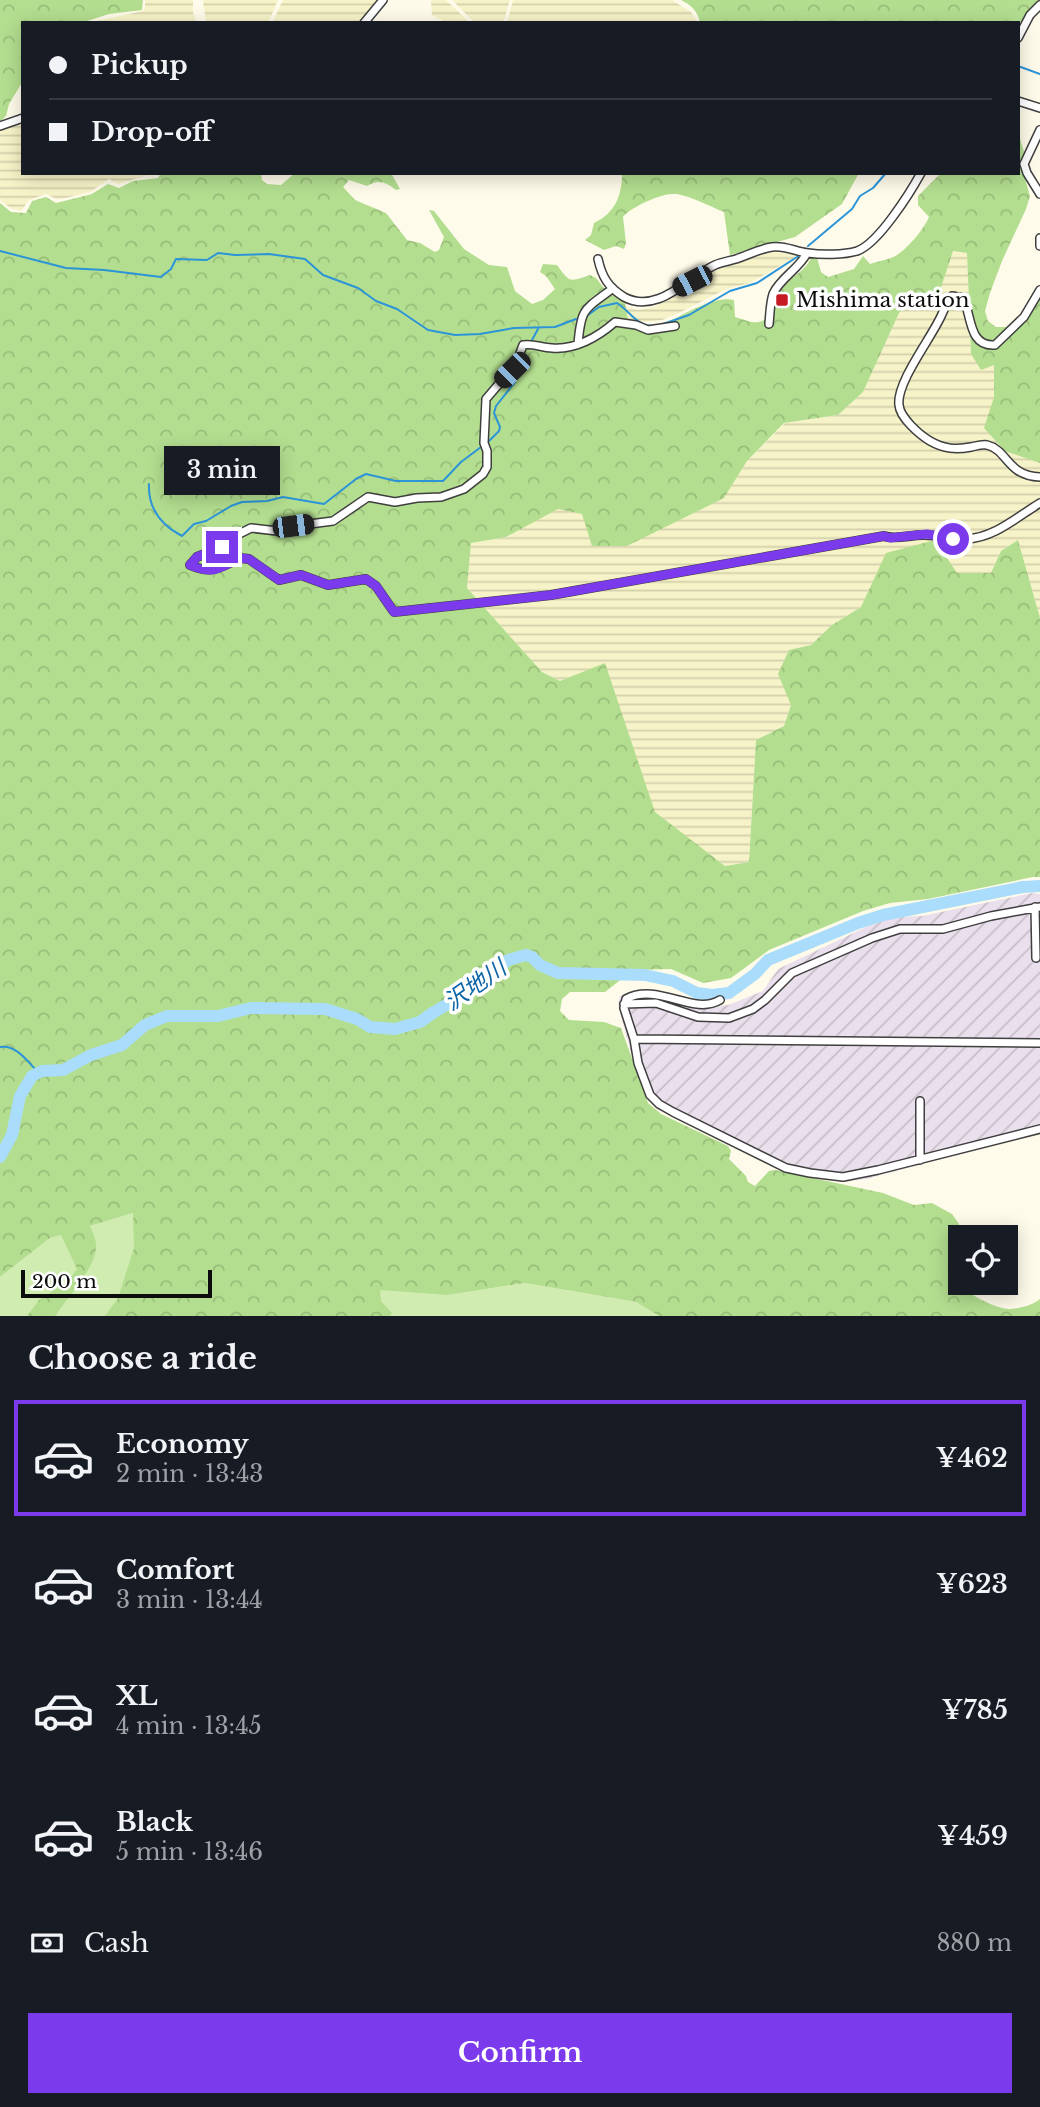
<!DOCTYPE html>
<html lang="en">
<head>
<meta charset="utf-8">
<style>
	:root { --surface:#171b24; --page:#20242c; --text:#f1f3f6; --muted:#9ea1a6; --line:#363941; --accent:#7c3aed }
	body { margin:0; font-family:"Libre Baskerville","Noto Sans JP",serif; background:var(--page); color:var(--text); height:100vh; display:flex; flex-direction:column; font-size:26px; white-space:nowrap }
	* { box-sizing:border-box; margin:0 }
	p { font-size:23px; color:var(--muted) }
	.icon { flex:none; width:38px; height:38px; fill:none; stroke:currentColor; stroke-width:2; stroke-linecap:round; stroke-linejoin:round }
	.map { position:relative; height:1316px; overflow:hidden }
	.panel { display:flex; flex-direction:column; background:var(--surface); flex:1 }
	.panel>* { flex:none }
	.hud { position:absolute; left:21px; top:21px; width:999px; height:154px; border-radius:0px; box-shadow:0 4px 18px #0003; display:grid; align-content:center; height:154px; padding:0 28px; background:var(--surface) }
	.buttons { position:absolute; left:948px; top:1225px; display:grid; gap:14px }
	.buttons a { display:grid; place-items:center; width:70px; height:70px; border-radius:0px; background:var(--surface); box-shadow:0 4px 18px #0003; font-size:35px }
	.scale { position:absolute; left:21px; bottom:18px; width:191px; box-sizing:border-box; padding-left:7px; border:4px solid #0c0c0c; border-top:0; font-size:19px; line-height:24px; white-space:nowrap; color:#0c0c0c; -webkit-text-stroke:5px #fff; paint-order:stroke }
	.end { position:absolute; width:32px; height:32px; margin:-16px; border:9px solid #7c3aed; background:#fff; box-shadow:0 0 0 4px #fff }
	.from { border-radius:50% }
	.bubble { position:absolute; height:49px; border-radius:0px; background:var(--surface); box-shadow:0 4px 18px #0003; font-size:23px; font-weight:600; line-height:49px; text-align:center }
	.car { position:absolute; width:21px; height:42px; margin:-21px -10px; border-radius:9px; box-shadow:0 0 5px 2px #0007; background:linear-gradient(#222 24%,#8ab4d8 0 40%,#222 0 76%,#8ab4d8 0 86%,#222 0) }
	.hud b { display:flex; align-items:center; gap:24px; height:66px; font-size:26px }
	.hud b+b { border-top:2px solid var(--line) }
	.hud i { width:18px; height:18px; background:var(--text) }
	ul { padding:0; list-style:none }
	li { display:flex; align-items:center; gap:21px; height:116px; margin:0 14px 10px; padding:0 14px; border:4px solid transparent; border-radius:0px }
	li div { flex:1 }
	li b { display:block; font-size:26px }
	li em { font-style:normal; font-weight:600 }
	li.selected { border-color:var(--accent) }
	li>.icon { width:63px; height:63px; stroke-width:1.5 }
	h2 { padding:0 28px; font-size:32px; line-height:84px }
	.pay { display:flex; align-items:center; gap:18px; height:77px; padding:0 28px; font-size:26px }
	.pay p { margin-inline-start:auto }
	.button { display:flex; gap:14px; margin-top:auto; padding:14px 28px }
	.button a { flex:1; height:80px; border-radius:0px; background:var(--accent); color:#fff; font-size:28px; font-weight:600; line-height:80px; text-align:center }
	.map>svg:first-child { display:block }
</style>
</head>
<body>
<div class="map">
<svg width="1040" height="1316" viewBox="0 0 1040 1316">
	<defs>
		<pattern id="industrial-furrows" width="10" height="10" patternUnits="userSpaceOnUse" patternTransform="scale(1.75)"><rect width="10" height="10" fill="#eadfec"/><path d="M-1 1l2-2M0 10L10 0M9 11l2-2" fill="none" stroke="#c8bec9"/></pattern>
		<pattern id="farmland-rules" width="6" height="5" patternUnits="userSpaceOnUse" patternTransform="scale(1.75)"><rect width="6" height="5" fill="#f7f3c8"/><path d="M0 2.5h6" fill="none" stroke="#d3cfab"/></pattern>
		<pattern id="forest-crowns" width="20" height="18" patternUnits="userSpaceOnUse" patternTransform="scale(1.75)"><rect width="20" height="18" fill="#b3de8f"/><path d="M2 6a3 3 0 1 1 6 0M12 15a3 3 0 1 1 6 0" fill="none" stroke="#99bd7a"/></pattern>
	</defs>
	<rect width="100%" height="100%" fill="#fffbea"/>
	<path fill="url(#industrial-furrows)" d="M 1032,893 L 1040,894 L 1040,1133 L 866,1179 L 843,1182 L 782,1170 L 657,1109 L 649,1100 L 631,1053 L 618,1005 L 620,996 L 631,991 L 655,991 L 687,1004 L 708,1008 L 728,1005 L 763,991 L 778,969 L 868,926 L 895,917 L 922,916 Z"/>
	<path fill="url(#farmland-rules)" d="M 145,0 L 193,0 L 193,13 L 197,23 L 87,23 L 143,11 L 145,8 Z
		M 203,0 L 278,0 L 268,23 L 206,23 Z
		M 283,0 L 379,0 L 360,23 L 272,23 Z
		M 431,0 L 446,0 L 470,23 L 447,23 L 432,15 Z
		M 452,0 L 510,0 L 503,23 L 475,23 Z
		M 513,0 L 672,0 L 691,12 L 697,21 L 696,23 L 507,23 Z
		M 23,122 L 23,173 L 155,173 L 118,184 L 109,179 L 90,192 L 66,198 L 56,199 L 46,194 L 29,200 L 21,211 L 12,209 L 1,201 L 0,197 L 0,130 Z
		M 953,251 L 967,253 L 971,354 L 994,364 L 994,398 L 985,428 L 1030,459 L 1040,463 L 1040,618 L 1018,540 L 1001,551 L 992,573 L 957,573 L 887,553 L 861,607 L 832,625 L 811,645 L 789,650 L 791,705 L 784,726 L 756,740 L 749,862 L 725,866 L 655,813 L 605,664 L 560,681 L 542,672 L 467,588 L 471,543 L 506,537 L 558,508 L 582,514 L 724,498 L 747,461 L 785,423 L 838,415 L 863,392 L 899,313 L 908,305 L 938,297 Z
		M 778,252 L 795,255 L 794,258 L 750,283 L 726,289 L 677,314 L 662,320 L 644,322 L 614,319 L 618,304 L 638,310 L 654,307 L 717,270 L 765,253 Z"/>
	<path fill="#d0ecb1" d="M 209,1190 L 259,1217 L 448,1295 L 525,1283 L 636,1302 L 659,1316 L 0,1316 L 0,1277 L 50,1238 Z"/>
	<path fill="url(#forest-crowns)" d="M 0,0 L 143,0 L 142,10 L 109,14 L 81,23 L 23,23 L 23,81 L 9,104 L 6,116 L 0,122 Z
		M 681,0 L 1039,0 L 1019,24 L 700,23 C 698,11 691,5 681,0 Z
		M 1019,135 L 1024,152 L 1021,165 L 1030,196 L 1026,209 L 1002,261 L 990,293 L 985,311 L 988,321 L 996,327 L 1017,327 L 1025,323 L 1040,296 L 1040,463 L 1005,451 L 984,428 L 994,397 L 994,365 L 981,370 L 971,354 L 967,253 L 953,251 L 938,297 L 908,305 L 899,313 L 863,392 L 838,415 L 784,423 L 747,461 L 724,498 L 627,546 L 592,546 L 582,514 L 558,509 L 506,537 L 471,543 L 467,588 L 542,672 L 560,681 L 605,663 L 655,812 L 725,866 L 749,862 L 756,740 L 784,726 L 791,705 L 778,674 L 789,650 L 811,645 L 832,625 L 861,607 L 886,553 L 935,540 L 957,573 L 991,573 L 1001,551 L 1018,540 L 1040,618 L 1040,877 L 1033,877 L 928,899 L 890,903 L 863,911 L 769,950 L 731,978 L 703,983 L 671,969 L 633,970 L 605,992 L 570,992 L 562,999 L 560,1011 L 569,1020 L 604,1022 L 621,1028 L 648,1103 L 661,1114 L 728,1146 L 731,1151 L 729,1159 L 746,1176 L 748,1182 L 755,1186 L 769,1171 L 775,1170 L 883,1193 L 914,1205 L 932,1203 L 952,1214 L 959,1224 C 958,1240 950,1265 957,1280 C 962,1292 996,1309 1009,1309 C 1019,1309 1033,1305 1040,1299 L 1040,1316 L 659,1316 L 636,1302 L 525,1283 L 448,1295 L 380,1290 L 381,1301 L 392,1313 L 390,1316 L 105,1316 L 118,1298 L 134,1248 L 133,1213 L 90,1226 C 93,1233 97,1241 96,1248 C 95,1268 67,1299 55,1316 L 27,1316 L 39,1300 L 67,1282 L 77,1269 L 61,1235 L 50,1238 L 0,1277 L 0,203 L 11,212 L 26,213 L 32,201 L 46,197 L 56,203 L 92,194 L 108,184 L 119,188 L 133,181 L 158,178 L 161,173 L 261,173 L 262,180 L 267,184 L 281,185 L 295,173 L 391,173 L 400,189 L 396,190 C 385,182 379,179 367,186 L 349,180 L 343,187 L 355,200 L 386,213 L 407,240 L 420,243 L 435,252 L 439,250 L 444,237 L 429,210 L 434,211 L 464,249 L 489,265 L 507,267 L 515,291 L 532,304 L 543,300 L 555,289 L 546,276 L 540,272 L 543,264 L 557,265 C 570,283 569,282 590,275 L 596,278 L 603,287 L 625,303 L 629,326 L 652,334 C 668,321 714,294 734,300 L 735,317 C 743,319 754,325 762,321 C 776,315 771,304 777,294 C 785,279 805,273 811,258 L 817,258 L 821,272 L 828,277 L 854,269 L 863,256 L 870,264 C 878,261 889,260 897,255 C 908,248 924,229 929,217 L 918,205 L 918,196 L 941,173 L 1018,173 Z
		M 622,173 L 859,173 L 842,204 L 795,237 L 730,255 L 724,212 C 709,206 693,197 677,194 C 664,192 631,207 623,217 L 626,243 L 624,249 L 616,246 L 604,250 L 585,240 L 591,235 L 594,223 C 615,213 622,196 622,173 Z"/>
	<g fill="none" stroke-linecap="round" stroke-linejoin="round">
		<path stroke="#2c94d7" stroke-width="2" d="M 1018,66 L 1040,74
			M 808,246 L 852,209 L 860,196 L 873,188 L 886,173
			M 0,251 L 66,268 L 104,270 L 161,277 L 171,269 L 176,259 L 207,260 L 218,253 L 235,255 L 269,254 L 305,259 L 323,275 L 358,288 L 376,301 L 397,309 L 428,330 L 455,335 L 480,334 L 514,328 L 555,327 L 576,319
			M 588,315 L 599,307 L 617,303 C 631,312 636,326 655,326
			M 660,325 L 689,315 L 730,291 L 757,283 L 800,255
			M 532,340 L 538,329
			M 488,442 L 499,431 L 500,427 L 494,413 L 496,406 L 515,382 L 515,371 L 523,357
			M 149,484 C 148,508 161,525 182,536 L 194,524 L 206,521 L 231,506 L 242,502 L 267,501 L 283,497 L 324,504 L 356,479 L 366,474 L 396,481 L 443,481 L 461,462 L 481,447
			M 0,1047 C 16,1044 28,1062 38,1072"/>
		<path stroke="#aaddfb" stroke-width="12" d="M 0,1157 L 12,1135 L 20,1096 L 32,1076 L 42,1071 L 63,1070 L 91,1055 L 122,1045 L 145,1025 L 167,1016 L 218,1016 L 251,1008 L 325,1009 L 357,1019 L 370,1027 L 395,1029 L 420,1022 L 434,1012 L 469,992 L 508,960 L 526,955 L 532,957 L 540,965 L 558,973 L 645,975 L 673,981 L 697,993 L 712,995 L 729,993 L 755,974 L 768,960 L 858,923 L 883,915 L 1023,887 L 1040,886"/>
		<g stroke="#3f3f3f" stroke-width="10">
			<path id="minor" d="M 364,23 L 383,0
				M 1018,38 L 1030,15 L 1040,5
				M 1018,101 L 1040,108
				M 0,126 L 23,118
				M 1040,130 L 1024,164 L 1027,173 L 1040,194
				M 1040,238 L 1040,246
				M 598,259 C 602,277 608,287 624,297 C 657,315 687,278 715,265 C 722,262 729,261 736,259 C 748,255 759,249 772,247 C 785,245 796,252 808,253 C 821,255 844,255 857,251 C 878,244 910,193 921,173
				M 1040,290 L 1024,317 L 995,345 C 968,347 972,315 963,298 L 952,296 C 945,302 946,307 942,314 C 933,336 896,382 899,405 C 900,418 920,435 930,441 C 944,449 956,450 971,447 C 976,446 982,444 987,445 C 1008,450 1007,476 1040,477
				M 769,324 C 770,314 770,303 773,294 C 780,278 799,269 807,253
				M 675,326 L 648,330 L 636,325 L 615,322 C 598,337 575,350 552,348 C 541,348 534,343 523,345 L 516,364 L 486,399 L 484,443 L 487,451 L 487,467 L 483,474 L 464,489 L 441,497 L 417,498 L 395,502 L 368,497 L 333,521 L 294,526 L 277,531 L 251,528 L 233,537 L 222,547 L 197,557 L 190,565 C 213,575 220,567 240,558 L 249,559 L 279,580 L 301,575 L 328,585 L 366,579 L 376,586 L 394,612 L 551,595 L 884,536 C 895,540 910,535 922,535 C 937,534 951,540 966,539 C 994,538 1017,517 1040,503
				M 578,344 C 581,308 584,310 612,289
				M 1035,907 L 1036,958
				M 720,1000 C 693,1016 658,982 626,999 L 624,1008 L 634,1039 L 638,1063 L 650,1095 L 659,1104 L 673,1112 L 786,1168 L 810,1173 L 843,1177 L 878,1170 L 1040,1129
				M 624,1004 L 656,1003 L 698,1017 L 729,1018 L 753,1009 L 765,1000 L 792,973 L 872,938 L 900,929 L 943,929 L 991,916 L 1040,907
				M 634,1039 L 1040,1043
				M 920,1101 L 920,1160"/>
		</g>
		<use href="#minor" stroke="#fff" stroke-width="7"/>
	</g>
	<g fill="none" stroke-linecap="round" stroke-linejoin="round">
		<path stroke="#7c3aed" stroke-width="9" d="M 222,547 L 197,557 L 190,565 C 214,576 220,567 240,558 L 249,559 L 279,580 L 301,575 L 328,585 L 366,579 L 376,586 L 394,612 L 551,595 L 884,536 L 890,538 L 927,534 L 953,539"/>
	</g>
	<rect fill="#c61a23" stroke="#fff" stroke-width="2.5" x="775" y="293" width="14" height="14" rx="3.5"/>
	<g text-anchor="middle" stroke-width="7" stroke-linejoin="round" paint-order="stroke">
		<g font-size="21" fill="#0c0c0c" stroke="#fff" text-anchor="start">
			<text x="796" y="307">Mishima station</text>
		</g>
		<g font-size="23" font-style="italic" fill="#0c64a6" stroke="#fff">
			<text transform="translate(475 985) rotate(-35)" y="8">沢地川</text>
		</g>
	</g>
</svg>
<div class="buttons">
<a><svg class="icon" aria-label="locate" viewBox="0 0 24 24"><circle cx="12" cy="12" r="6"/><path d="M12 2v4M12 18v4M2 12h4M18 12h4"/></svg></a>
</div>
<div class="scale">200 m</div>
<i class="end from" style="left:953px;top:539px"></i>
<i class="end" style="left:222px;top:547px"></i>
<div class="bubble" style="left:164px;top:446px;width:116px">3 min</div>
<i class="car" style="left:692px;top:281px;rotate:243deg"></i>
<i class="car" style="left:512px;top:370px;rotate:225deg"></i>
<i class="car" style="left:293px;top:526px;rotate:83deg"></i>
<div class="hud">
<b><i class="from"></i>Pickup</b>
<b><i></i>Drop-off</b>
</div>
</div>
<section class="panel">
<h2>Choose a ride</h2>
<ul>
<li class="selected"><svg class="icon" aria-label="car" viewBox="0 0 24 24"><path d="M5 17H2v-5l4-1 3-4h7l3 4 3 1v5h-3M9 17h6M6 11h13"/><circle cx="7" cy="17" r="2"/><circle cx="17" cy="17" r="2"/></svg><div><b>Economy</b><p>2 min · 13:43</p></div><em>¥462</em></li>
<li><svg class="icon" aria-label="car" viewBox="0 0 24 24"><path d="M5 17H2v-5l4-1 3-4h7l3 4 3 1v5h-3M9 17h6M6 11h13"/><circle cx="7" cy="17" r="2"/><circle cx="17" cy="17" r="2"/></svg><div><b>Comfort</b><p>3 min · 13:44</p></div><em>¥623</em></li>
<li><svg class="icon" aria-label="car" viewBox="0 0 24 24"><path d="M5 17H2v-5l4-1 3-4h7l3 4 3 1v5h-3M9 17h6M6 11h13"/><circle cx="7" cy="17" r="2"/><circle cx="17" cy="17" r="2"/></svg><div><b>XL</b><p>4 min · 13:45</p></div><em>¥785</em></li>
<li><svg class="icon" aria-label="car" viewBox="0 0 24 24"><path d="M5 17H2v-5l4-1 3-4h7l3 4 3 1v5h-3M9 17h6M6 11h13"/><circle cx="7" cy="17" r="2"/><circle cx="17" cy="17" r="2"/></svg><div><b>Black</b><p>5 min · 13:46</p></div><em>¥459</em></li>
</ul>
<div class="pay"><svg class="icon" aria-label="cash" viewBox="0 0 24 24"><path d="M3 7h18v10H3z"/><circle cx="12" cy="12" r="2"/></svg>Cash<p>880 m</p></div>
<div class="button"><a>Confirm</a></div>
</section>
</body>
</html>
